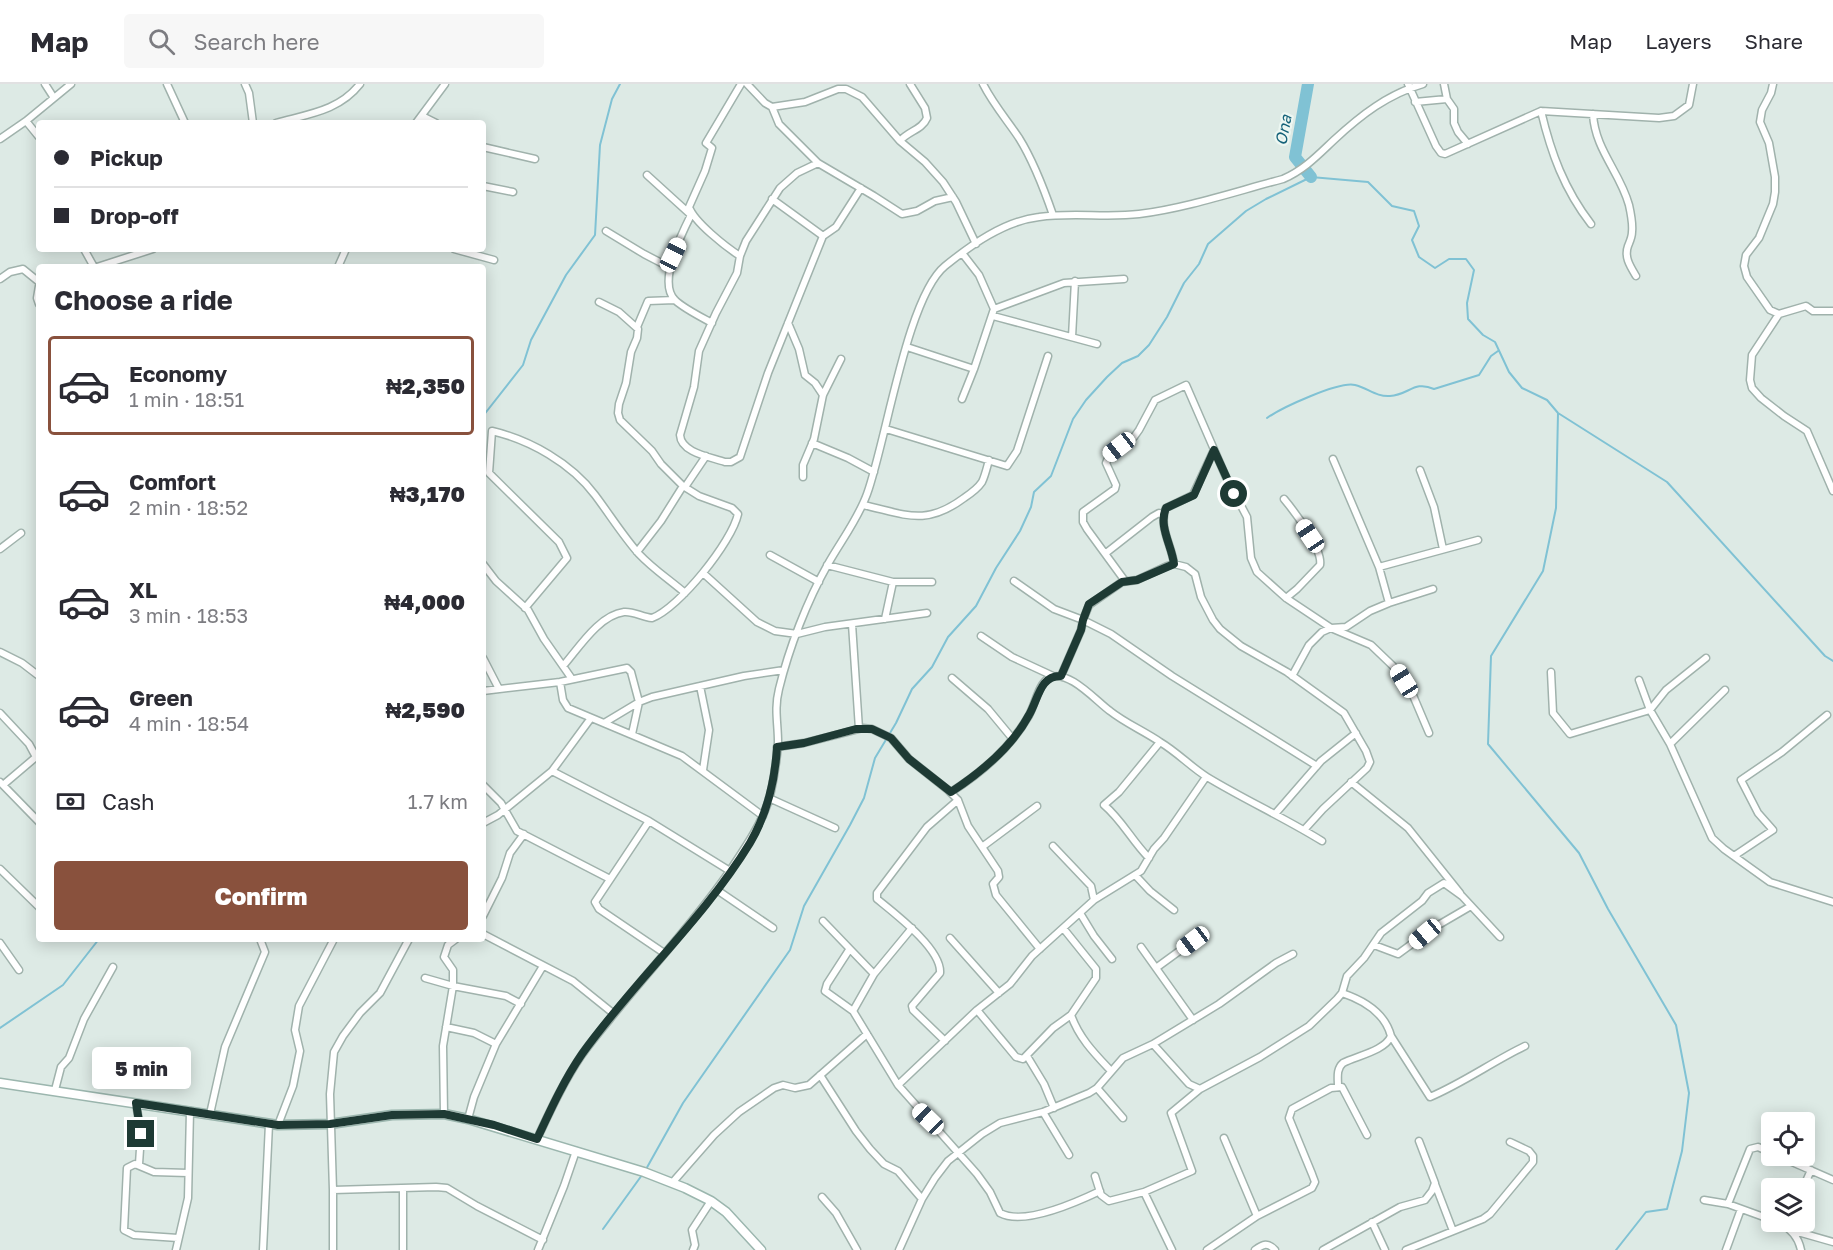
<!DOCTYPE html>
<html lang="en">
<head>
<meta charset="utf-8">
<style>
	:root { --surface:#fff; --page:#f7f7f7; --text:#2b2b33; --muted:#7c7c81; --line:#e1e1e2; --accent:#89513d }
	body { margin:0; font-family:"Golos Text",sans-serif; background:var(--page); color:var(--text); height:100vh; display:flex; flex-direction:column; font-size:22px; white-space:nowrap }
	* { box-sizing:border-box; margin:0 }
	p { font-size:20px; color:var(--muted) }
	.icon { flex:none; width:33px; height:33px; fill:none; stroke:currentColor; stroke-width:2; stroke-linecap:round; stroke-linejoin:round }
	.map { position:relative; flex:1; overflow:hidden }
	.sheet { position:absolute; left:36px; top:180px; width:450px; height:678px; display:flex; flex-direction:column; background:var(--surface); border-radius:6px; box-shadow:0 3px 15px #0003 }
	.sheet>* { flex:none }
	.guide { position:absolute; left:36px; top:36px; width:450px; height:132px; border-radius:6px; box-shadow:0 3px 15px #0003; display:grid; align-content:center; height:132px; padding:0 18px; background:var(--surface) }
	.buttons { position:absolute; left:1761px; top:1028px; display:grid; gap:12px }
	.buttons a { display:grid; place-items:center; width:54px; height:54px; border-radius:6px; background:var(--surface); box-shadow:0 3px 15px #0003; font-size:30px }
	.end { position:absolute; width:27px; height:27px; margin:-14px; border:8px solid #1e3a34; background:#fff; box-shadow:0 0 0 3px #fff }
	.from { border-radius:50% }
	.bubble { position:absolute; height:42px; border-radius:6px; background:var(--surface); box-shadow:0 3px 15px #0003; font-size:20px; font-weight:800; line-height:42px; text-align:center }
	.car { position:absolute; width:18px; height:36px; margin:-18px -9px; border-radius:8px; box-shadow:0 0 4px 2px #0007; background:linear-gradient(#fff 24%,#345 0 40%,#fff 0 76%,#345 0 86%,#fff 0) }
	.guide b { display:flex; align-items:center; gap:21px; height:57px; font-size:22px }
	.guide b+b { border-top:2px solid var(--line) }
	.guide i { width:15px; height:15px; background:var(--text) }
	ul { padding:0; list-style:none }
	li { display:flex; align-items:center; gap:18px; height:99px; margin:0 12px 9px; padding:0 6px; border:3px solid transparent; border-radius:6px }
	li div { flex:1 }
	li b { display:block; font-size:22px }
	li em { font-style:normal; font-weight:800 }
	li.active { border-color:var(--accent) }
	li>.icon { width:54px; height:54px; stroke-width:1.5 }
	h2 { padding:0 18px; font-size:27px; line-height:72px }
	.pay { display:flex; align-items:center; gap:15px; height:66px; padding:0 18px; font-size:22px }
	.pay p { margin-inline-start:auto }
	.button { display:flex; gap:12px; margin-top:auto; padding:12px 18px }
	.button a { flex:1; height:69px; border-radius:6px; background:var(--accent); color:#fff; font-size:24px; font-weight:800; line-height:69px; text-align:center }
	header { display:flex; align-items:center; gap:36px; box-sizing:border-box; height:84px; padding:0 30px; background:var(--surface); border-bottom:2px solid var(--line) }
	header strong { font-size:28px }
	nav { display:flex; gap:33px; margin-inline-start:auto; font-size:21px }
	.search { width:420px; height:54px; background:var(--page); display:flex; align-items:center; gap:15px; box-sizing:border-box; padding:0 21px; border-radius:6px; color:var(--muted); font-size:22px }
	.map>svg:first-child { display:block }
</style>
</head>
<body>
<header>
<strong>Map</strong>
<div class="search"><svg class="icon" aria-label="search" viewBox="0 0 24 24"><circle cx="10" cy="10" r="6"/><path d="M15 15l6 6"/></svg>Search here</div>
<nav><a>Map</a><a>Layers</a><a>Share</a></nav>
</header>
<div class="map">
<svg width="1833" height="1166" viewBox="0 0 1833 1166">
	<rect width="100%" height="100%" fill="#ddeae5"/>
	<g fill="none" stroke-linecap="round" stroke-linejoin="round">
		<path stroke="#80c2d4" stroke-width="2" d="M 1558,329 L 1556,424 L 1543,487 L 1491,572 L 1488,660 L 1579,769 L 1608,825 L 1676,941 L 1689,1009 L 1682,1067 L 1667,1125 L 1646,1128 L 1616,1166
			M 483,332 L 523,281 L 531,256 L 566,191 L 595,151 L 600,61 L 612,15 L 620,0
			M 1267,334 C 1281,324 1339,297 1355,301 C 1368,304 1376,313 1390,312 C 1409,311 1414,296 1434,305 L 1479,291 L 1491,272 L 1498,267
			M 0,944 L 63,901 L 99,855
			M 645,1087 L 683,1019 L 790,866 L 804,822 L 850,741 L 864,714 L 875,674 L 896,639 L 912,605 L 932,583 L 948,553 L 976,522 L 996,484 L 1020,447 L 1031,423 L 1034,408 L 1051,392 L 1073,335 L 1086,316 L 1107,293 L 1122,279 L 1138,272 L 1149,261 L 1167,233 L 1184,199 L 1199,180 L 1208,160 L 1246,127 L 1266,115 L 1311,93 L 1368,98 L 1392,122 L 1414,127 L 1419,142 L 1412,156 L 1419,173 L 1435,184 L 1449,175 L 1466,175 L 1474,186 L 1467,219 L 1468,235 L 1483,251 L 1495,258 L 1509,288 L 1522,304 L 1547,316 L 1558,329 L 1667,398 L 1825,572 L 1833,577
			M 603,1145 L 642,1091"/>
		<path stroke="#80c2d4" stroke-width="12" d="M 1308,0 L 1295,73 L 1311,93"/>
		<g stroke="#a0b2ac" stroke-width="9">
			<path id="street" d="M 45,0 L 54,14
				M 167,0 L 185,39
				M 245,0 L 249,9 L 253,39
				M 747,0 L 765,19 L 772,23 L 805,18 L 838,5 L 846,5 L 862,13 L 900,57 L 925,78 L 943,98 L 956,118 L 976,160
				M 983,0 C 993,20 1007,36 1019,54 C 1034,78 1044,105 1053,131
				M 1408,0 L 1436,62 L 1441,69 L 1445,70 L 1541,27 L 1659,34 L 1674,32 L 1689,21 L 1693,0
				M 1444,0 L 1447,15 L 1454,25 L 1454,39 L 1458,48 L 1468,60
				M 1773,0 L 1771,9 L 1762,26 L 1760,38 L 1769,59 L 1775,93 L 1775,108 L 1773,120 L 1759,154 L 1746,171 L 1744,182 L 1747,193 L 1770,226 L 1779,230 L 1806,222 L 1813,227 L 1833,227
				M 1415,18 L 1447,15
				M 772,23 L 779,40 L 818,79 L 874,112 L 902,130 L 917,127 L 935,117 L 953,113
				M 1541,27 C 1551,69 1564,105 1591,140
				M 1593,30 C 1595,66 1620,88 1629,121 C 1631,130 1633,139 1632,148 C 1632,153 1630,157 1628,162 C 1624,173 1630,182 1636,192
				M 422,32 L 436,39
				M 26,37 L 39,53
				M 276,39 C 308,30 339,27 360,0
				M 416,39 L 445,0
				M 0,55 L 26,37 L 71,0
				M 900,57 C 908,47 922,46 927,34 L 925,24 L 910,0
				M 483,63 L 535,75
				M 818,79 L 797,89 L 780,104 L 746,157 L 740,172 L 737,189 L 716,229 L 699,267 L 694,303 L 680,351 C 681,369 711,373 725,378 L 731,378 L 740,373 L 768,289 L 823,152 L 836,143 L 861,104
				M 647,91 L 691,131 C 682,149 657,198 675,216 C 683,224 701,233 712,239
				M 483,102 L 513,108
				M 772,115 L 823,152
				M 606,147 L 644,170 L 671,184
				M 84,165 L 94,183
				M 454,165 L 494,176
				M 740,172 C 726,163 694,138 689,123 L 705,87 L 712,64 L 706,59 L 741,0
				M 97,183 L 153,165
				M 338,183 L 346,165
				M 0,195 L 10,188 L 23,185 L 39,198
				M 39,202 L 37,214 L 39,220
				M 994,225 L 1064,199 L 1124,195
				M 1779,230 L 1752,271 L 1750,296 L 1752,304 L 1761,314 L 1784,332 L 1807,347 L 1833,407
				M 993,232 L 1097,260
				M 788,239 L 799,265 L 805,291 L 815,299 L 823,311
				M 637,243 L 648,217 L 675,216
				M 1072,253 L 1075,197
				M 907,263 L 974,285
				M 962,315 L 974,285 L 994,225 L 979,191 L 962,169
				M 886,345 L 1007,382 L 1017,367 L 1048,272
				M 812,359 L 848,374 L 874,388
				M 1333,375 L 1379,483 L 1389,519
				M 1420,386 L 1434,423 L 1443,465
				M 803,393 L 803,381 L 814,355 L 823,311 L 841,275
				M 685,403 L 706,372
				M 1284,415 C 1294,427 1323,465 1320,481 L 1297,505 L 1286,514
				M 863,421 C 905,430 925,443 964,414 C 970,410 978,404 982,398 C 985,392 987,383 989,376
				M 0,465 L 21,449
				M 637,468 L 661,437 L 683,402
				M 1106,469 L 1152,433 L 1159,429 L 1163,431
				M 770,471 L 819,498
				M 483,480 L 496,497 L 528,526 L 544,555 L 572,595
				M 1174,480 C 1172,462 1158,442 1166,424 L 1193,411 L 1214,366
				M 827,481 L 893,498 L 932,498
				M 1379,483 L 1478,456
				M 703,489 L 757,538 L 775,547 L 797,550 L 825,543 L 927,529
				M 1014,497 L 1054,525 L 1083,536 L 1111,550 L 1172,592 L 1317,682
				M 1125,497 L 1087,445 L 1083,438 L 1083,428 L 1115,405 L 1116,401 L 1106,379 L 1109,372 L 1134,353 L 1139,346 L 1155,316 L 1186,301 L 1226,393 L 1247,433 L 1251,474 L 1257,488 L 1286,514 L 1331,544 L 1371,561 L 1396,585 L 1412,609 L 1429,649
				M 525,524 L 567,474 L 559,458 L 489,389 L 492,347 C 530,356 571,379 595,411 C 610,431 623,452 639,470 C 653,485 670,496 685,509
				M 885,535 L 893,498
				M 852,540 L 859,645
				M 981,552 L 1012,573 L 1053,592
				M 0,568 L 22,579 L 39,592
				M 483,574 L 499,605
				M 563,582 C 578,565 599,531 624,528 C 633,527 642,533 652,534 C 679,524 732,458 738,430 L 732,424 L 699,412 L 683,402 L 661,380 L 652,367 L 620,336 L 618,329 L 619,320 L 626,299 L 631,268 L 637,254 L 638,245 L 619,228 L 599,218
				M 1551,588 L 1553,629 L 1570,650 L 1650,626 L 1666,606 L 1706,574
				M 1061,592 L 1081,546 L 1083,536 L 1089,521 L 1122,498 L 1137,496 L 1167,482 L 1174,480 L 1186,483 L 1195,490 L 1201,513 L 1213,536 L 1220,545 L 1241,562 L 1287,588 L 1344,629 L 1366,667 L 1370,678 L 1367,684 L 1323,725 L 1304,746
				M 1292,592 L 1309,561 L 1322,548 L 1331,544 L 1346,543 L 1370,527 L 1389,519 L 1433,505
				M 952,594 L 988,625 L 1012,654
				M 1639,596 L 1650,626 L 1670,660 L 1712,754 L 1724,765 L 1770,798 L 1833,818
				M 560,598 L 563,616 L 568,624 L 682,672 L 763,732
				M 700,602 L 709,646 L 703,686
				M 483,607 L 560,598 L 627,584 L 631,588 L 639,618 L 632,650
				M 0,629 L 29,660 L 36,673
				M 604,639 L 639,618 L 652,613 L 744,592 L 784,586
				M 1670,660 L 1725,606
				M 777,663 L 804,659 L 863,644 L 872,645 L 891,654 L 909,675 L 948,706 L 958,716 L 968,742 L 998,787 L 999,793 L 993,800 L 996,811 L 1040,865
				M 552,687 L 649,737 L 730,787
				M 0,698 L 39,738
				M 1351,698 L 1408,744 L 1460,809
				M 3,701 L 36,673 L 38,674
				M 483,701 L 501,719 L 517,747 L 610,795
				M 951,708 C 981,689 1010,664 1028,633 C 1035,622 1038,600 1049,594 C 1068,584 1096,617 1110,627 C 1125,639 1144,647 1160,658 C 1177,668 1191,683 1207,693 C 1245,716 1285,734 1322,757
				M 769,714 L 835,744
				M 1275,730 L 1321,677 L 1356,649
				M 649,737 L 595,818 L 599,825 L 664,869
				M 483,739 L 498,731 L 552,687 L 591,634
				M 1053,762 L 1091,802 L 1094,816
				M 982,763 L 1037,722
				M 1734,772 L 1773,746 L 1758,729 L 1741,696 L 1782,668 L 1827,631
				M 1149,774 C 1132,757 1122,736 1104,721 L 1119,708 L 1160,658
				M 0,785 L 39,823
				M 1136,792 L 1150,807 L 1174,826
				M 717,806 L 773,844
				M 1080,829 L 1094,852 L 1112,875
				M 483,832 L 502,794 L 510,769 L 524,750
				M 823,837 L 874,890
				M 1063,844 L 1096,885 L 1096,894 L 1071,931 C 1079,954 1095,970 1111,987
				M 483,850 L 573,897 L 614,930
				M 950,854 L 999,909
				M 0,859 L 19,886
				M 1374,861 L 1398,870 L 1435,843 L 1471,822
				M 1141,863 L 1193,936
				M 849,866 L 827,900 L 825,907 L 853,927 L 898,1001 L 977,1090 L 990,1108 L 1000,1129 C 1024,1142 1077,1118 1100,1107
				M 1156,884 L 1193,857
				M 425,894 L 453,902 L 506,912 L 521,920
				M 977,926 L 1016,973 L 1023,975 L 1053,944 L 1071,931
				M 853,927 L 874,890 L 912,844
				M 446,943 L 474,949 L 496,960
				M 1391,952 L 1430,1013 C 1463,999 1492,978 1525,962
				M 945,957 L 913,926 L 912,922 L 940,889 C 942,865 894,829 877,815 L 877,809 L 927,743 L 958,716
				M 1153,960 L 1189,1000 L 1200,1005
				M 1027,972 L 1044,1000 L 1054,1024
				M 820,991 L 856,1047 L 870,1065 L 884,1080 L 898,1087 L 922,1115
				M 898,1001 L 977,926 L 1010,900 L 1032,872 L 1094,816 L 1141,787 L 1154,765 L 1164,754 L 1206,693
				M 1338,1002 C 1338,994 1336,985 1343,979 C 1356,972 1385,967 1391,952 C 1385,929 1363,916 1342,909
				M 1097,1004 L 1123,1034
				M 55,1006 L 61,983 L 69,974 L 84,935 L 113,883
				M 136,1019 L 141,1050 L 139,1080
				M 1043,1028 L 1069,1071
				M 210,1030 L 225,963 L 265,868 L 260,855
				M 444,1030 L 443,962 L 453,902 L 453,886 L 444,873 L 448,861 L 456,855
				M 468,1035 L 474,1013 L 496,960 L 543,882
				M 278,1041 L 293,1002 L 300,967 L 295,946 L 299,922 L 334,855
				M 1224,1054 L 1257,1132
				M 537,1055 C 550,1027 564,997 581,972 C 590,959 600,947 610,935 C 649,886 693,840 729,788 C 745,764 762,740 770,712 C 774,694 777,676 778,658 C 778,639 774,625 779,605 C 789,564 807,517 828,480 C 841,457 858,435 867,410 C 886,358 907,213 945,182 C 971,161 1004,137 1039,133 C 1072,128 1106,134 1139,130 C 1187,124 1237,107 1283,95 C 1304,86 1318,71 1334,56 C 1361,31 1388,10 1423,0
				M 1776,1071 L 1833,1096
				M 1095,1092 L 1101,1111 L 1109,1117 L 1144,1108 L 1172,1166
				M 672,1099 L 714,1051 L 739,1028 L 774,1004 L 783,1001 L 795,1004 L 809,1001 L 867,950
				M 1435,1100 L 1453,1147
				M 1803,1104 L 1811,1086
				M 333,1106 L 436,1103 L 447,1104 L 477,1122 L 543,1156
				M 1144,1108 L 1192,1087 L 1171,1029 L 1200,1005 L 1260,973 L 1309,942 L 1337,915 L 1342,909 L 1347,892 L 1364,874 L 1381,849 L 1422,817 L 1428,809 L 1444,799 L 1462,812 L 1500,853
				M 822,1113 L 836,1129 L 857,1166
				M 1704,1116 L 1728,1120 L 1772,1136
				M 1728,1120 L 1750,1065 L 1758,1063 L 1772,1069
				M 1774,1137 C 1788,1142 1798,1151 1801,1166
				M 1372,1138 L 1385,1166
				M 1791,1146 L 1833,1158
				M 178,1154 L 134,1151 L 124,1146 L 127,1084 L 135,1080 L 154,1088 L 188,1089
				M 176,1166 L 188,1114 L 190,1027
				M 263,1166 L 269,1040
				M 333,1166 L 333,1106 L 330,1010 L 334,968 L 343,952 L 360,929 L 380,909 L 409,855
				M 403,1166 L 403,1104
				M 538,1166 L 564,1102 L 576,1067
				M 693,1166 L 695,1161 L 692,1146 L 711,1117
				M 899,1166 L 922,1115 L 935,1094 L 948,1077 L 982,1050 L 1000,1039 L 1043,1028 L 1089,1009 L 1097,1004 L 1123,974 L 1153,960 L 1219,920 L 1276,879 L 1293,870
				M 1207,1166 L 1257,1132 L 1312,1104 L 1315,1098 L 1312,1090 L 1289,1034 L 1292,1025 L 1331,1004 L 1342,1003 L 1367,1051
				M 1255,1166 C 1263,1160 1268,1158 1275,1166
				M 1323,1166 L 1400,1123 L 1425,1116 L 1432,1107 L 1435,1099 L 1419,1057
				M 1406,1166 L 1483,1135 L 1490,1130 L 1533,1078 L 1533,1072 L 1529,1067 L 1510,1058
				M 1726,1166 L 1741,1125"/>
		</g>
		<g stroke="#9bb6ae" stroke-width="11">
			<path id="secondary" d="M 0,999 L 278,1041 L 330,1040 L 392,1031 L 444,1030 L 468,1035 L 644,1088 L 685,1104 L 711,1117 L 726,1128 L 761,1166"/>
		</g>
		<use href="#street" stroke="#fff" stroke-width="6"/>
		<use href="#secondary" stroke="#fff" stroke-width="8"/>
	</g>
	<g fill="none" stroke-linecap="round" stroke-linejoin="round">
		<path stroke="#1e3a34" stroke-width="8" d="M 141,1050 L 136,1019 L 278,1041 L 330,1040 L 392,1031 L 444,1030 L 494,1041 L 537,1055 C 550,1027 564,996 582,970 C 634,897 703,836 750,759 C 767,730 775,696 777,663 L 804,659 L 856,645 L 872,645 L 891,654 L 909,675 L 951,708 C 980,689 1012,663 1029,631 C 1038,616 1040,591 1061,592 L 1081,546 L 1083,536 L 1089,520 L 1122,498 L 1137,496 L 1174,480 C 1172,462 1158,442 1166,424 L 1194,411 L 1214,366 L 1234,410"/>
	</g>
	<g text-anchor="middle" stroke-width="4.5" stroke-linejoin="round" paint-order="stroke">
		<g font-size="16" font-style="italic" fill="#156279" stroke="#edf7f2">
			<text transform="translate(1283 46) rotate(-79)" y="6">Ona</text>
		</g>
	</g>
</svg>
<div class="buttons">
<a><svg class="icon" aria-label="locate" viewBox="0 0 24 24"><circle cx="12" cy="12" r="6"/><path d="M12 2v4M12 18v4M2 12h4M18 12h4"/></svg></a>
<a><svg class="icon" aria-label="layers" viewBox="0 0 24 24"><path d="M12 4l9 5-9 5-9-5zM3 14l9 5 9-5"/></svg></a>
</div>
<i class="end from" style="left:1234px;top:410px"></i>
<i class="end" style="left:141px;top:1050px"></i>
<div class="bubble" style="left:92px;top:963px;width:99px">5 min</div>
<i class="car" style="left:673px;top:171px;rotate:26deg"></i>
<i class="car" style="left:1119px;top:363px;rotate:232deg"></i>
<i class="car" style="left:1310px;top:452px;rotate:326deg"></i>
<i class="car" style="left:1404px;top:597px;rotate:328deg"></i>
<i class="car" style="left:1425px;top:850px;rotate:230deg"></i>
<i class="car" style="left:1193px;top:857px;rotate:233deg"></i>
<i class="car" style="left:928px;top:1035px;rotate:314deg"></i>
<div class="guide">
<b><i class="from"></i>Pickup</b>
<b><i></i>Drop-off</b>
</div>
<section class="sheet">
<h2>Choose a ride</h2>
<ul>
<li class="active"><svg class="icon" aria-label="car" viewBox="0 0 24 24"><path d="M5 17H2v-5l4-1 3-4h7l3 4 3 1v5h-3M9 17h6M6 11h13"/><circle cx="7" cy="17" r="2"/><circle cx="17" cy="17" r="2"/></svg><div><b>Economy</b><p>1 min · 18:51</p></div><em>₦2,350</em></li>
<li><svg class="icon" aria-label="car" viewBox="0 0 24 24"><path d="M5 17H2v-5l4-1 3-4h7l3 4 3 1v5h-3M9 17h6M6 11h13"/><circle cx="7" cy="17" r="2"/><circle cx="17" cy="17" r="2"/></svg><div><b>Comfort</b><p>2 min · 18:52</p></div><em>₦3,170</em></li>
<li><svg class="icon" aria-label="car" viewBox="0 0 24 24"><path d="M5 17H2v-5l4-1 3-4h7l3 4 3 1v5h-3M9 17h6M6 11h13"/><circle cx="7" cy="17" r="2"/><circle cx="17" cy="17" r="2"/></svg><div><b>XL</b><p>3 min · 18:53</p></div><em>₦4,000</em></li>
<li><svg class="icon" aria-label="car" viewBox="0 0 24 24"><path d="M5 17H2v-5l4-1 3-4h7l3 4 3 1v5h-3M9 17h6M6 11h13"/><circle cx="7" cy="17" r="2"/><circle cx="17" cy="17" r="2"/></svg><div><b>Green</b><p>4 min · 18:54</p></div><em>₦2,590</em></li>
</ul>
<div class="pay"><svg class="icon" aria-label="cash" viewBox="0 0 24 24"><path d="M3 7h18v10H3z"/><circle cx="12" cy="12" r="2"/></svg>Cash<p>1.7 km</p></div>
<div class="button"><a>Confirm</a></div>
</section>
</div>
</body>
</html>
